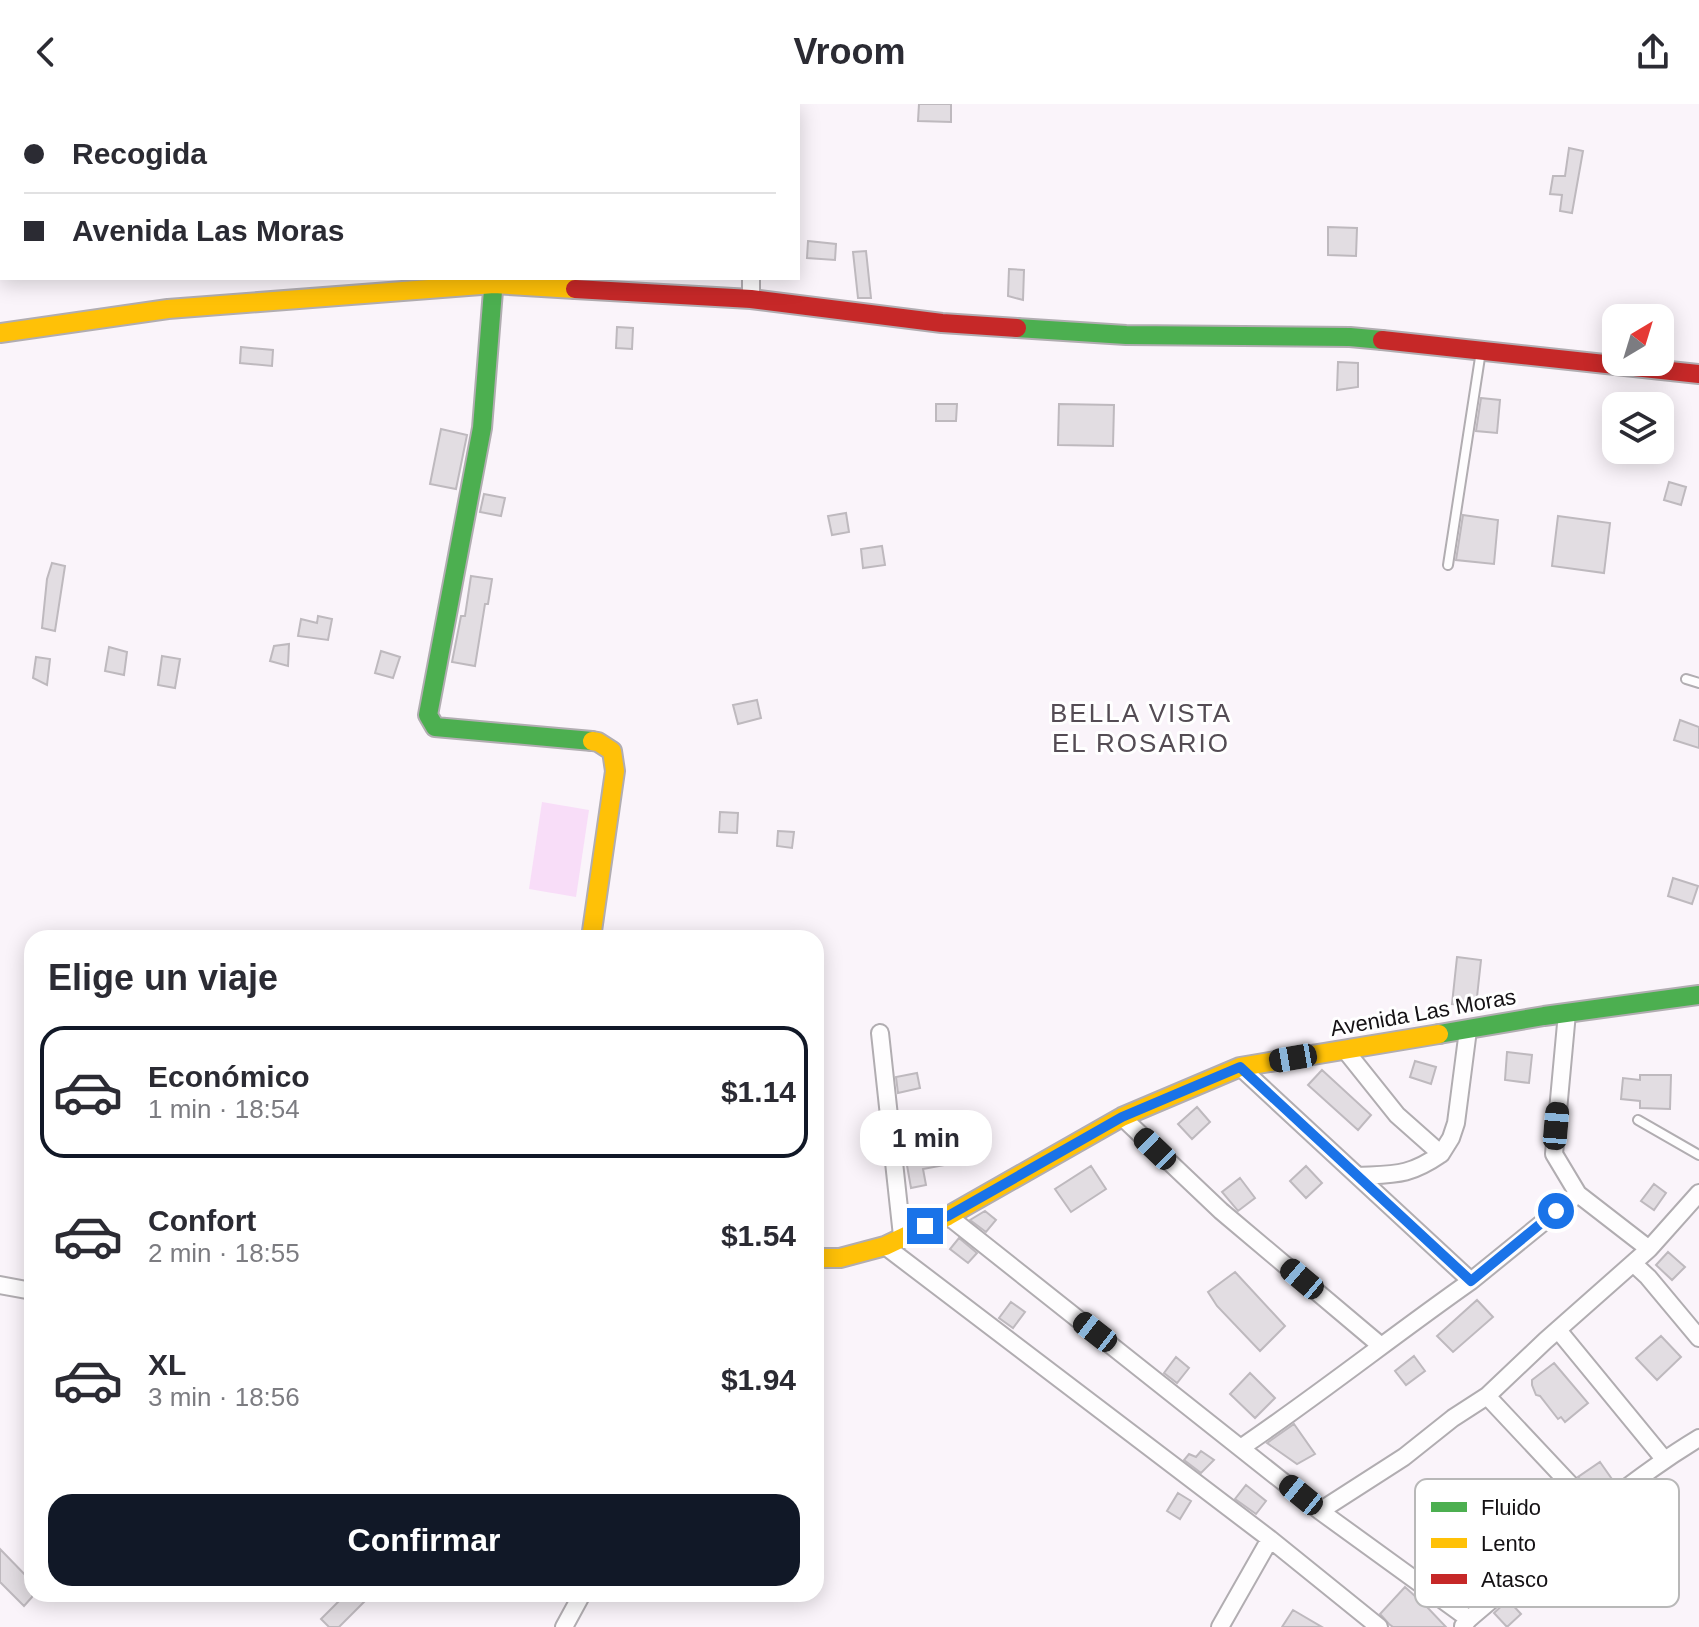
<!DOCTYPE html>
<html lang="es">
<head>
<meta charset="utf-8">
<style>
	:root { --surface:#fff; --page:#f7f7f7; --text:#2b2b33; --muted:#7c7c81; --line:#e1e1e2; --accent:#111827 }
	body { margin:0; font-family:Arial,sans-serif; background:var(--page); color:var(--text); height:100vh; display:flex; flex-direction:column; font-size:30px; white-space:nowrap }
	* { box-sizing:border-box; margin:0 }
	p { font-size:26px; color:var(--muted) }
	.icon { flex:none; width:44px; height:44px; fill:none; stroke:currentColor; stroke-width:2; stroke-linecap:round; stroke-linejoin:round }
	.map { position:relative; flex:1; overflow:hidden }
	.sheet { position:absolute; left:24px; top:826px; width:800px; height:672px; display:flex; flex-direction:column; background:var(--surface); border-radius:24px; box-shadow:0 4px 20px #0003 }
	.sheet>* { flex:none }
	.top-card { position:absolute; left:0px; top:0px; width:800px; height:176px; box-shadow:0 4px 20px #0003; display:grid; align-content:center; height:176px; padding:0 24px; background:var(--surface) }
	.needle { width:52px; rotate:38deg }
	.buttons { position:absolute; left:1602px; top:200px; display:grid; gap:16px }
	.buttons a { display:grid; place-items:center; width:72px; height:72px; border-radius:16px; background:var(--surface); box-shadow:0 4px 20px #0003; font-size:40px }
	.end { position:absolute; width:36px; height:36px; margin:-18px; border:10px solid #1a73e8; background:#fff; box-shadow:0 0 0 4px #fff }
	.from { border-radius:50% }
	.bubble { position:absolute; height:56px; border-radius:24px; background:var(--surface); box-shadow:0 4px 20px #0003; font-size:26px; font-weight:800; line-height:56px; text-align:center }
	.car { position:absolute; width:24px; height:48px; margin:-24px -12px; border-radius:10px; box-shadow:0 0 6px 2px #0007; background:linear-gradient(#222 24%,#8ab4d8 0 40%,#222 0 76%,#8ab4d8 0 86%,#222 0) }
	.top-card b { display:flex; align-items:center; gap:28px; height:76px; font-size:30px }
	.top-card b+b { border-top:2px solid var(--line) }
	.top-card i { width:20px; height:20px; background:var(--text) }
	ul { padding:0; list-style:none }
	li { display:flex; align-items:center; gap:24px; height:132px; margin:0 16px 12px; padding:0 8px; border:4px solid transparent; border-radius:24px }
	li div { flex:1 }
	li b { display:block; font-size:30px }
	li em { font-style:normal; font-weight:800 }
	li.current { border-color:var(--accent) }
	li>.icon { width:72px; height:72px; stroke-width:1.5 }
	h2 { padding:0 24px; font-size:36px; line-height:96px }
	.action { display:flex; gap:16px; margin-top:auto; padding:16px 24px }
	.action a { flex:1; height:92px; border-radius:24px; background:var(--accent); color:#fff; font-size:32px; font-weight:800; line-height:92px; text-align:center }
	header { display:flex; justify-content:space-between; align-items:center; height:104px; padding:0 24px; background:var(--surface); font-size:36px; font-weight:800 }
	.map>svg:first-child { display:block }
</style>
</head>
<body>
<header><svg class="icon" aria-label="back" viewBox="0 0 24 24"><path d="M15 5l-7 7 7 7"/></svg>Vroom<svg class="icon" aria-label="share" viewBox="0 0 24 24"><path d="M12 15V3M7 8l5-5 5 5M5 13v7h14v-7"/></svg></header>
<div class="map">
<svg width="1699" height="1523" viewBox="0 0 1699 1523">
	<rect width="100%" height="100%" fill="#faf4fa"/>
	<path fill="#f8ddf8" d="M 542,698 L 589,706 L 576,793 L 529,785 Z"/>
	<path fill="#e2dde2" stroke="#beb9be" stroke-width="2" d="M 919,0 L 951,0 L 951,18 L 918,17 Z
		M 1569,44 L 1583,47 L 1572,109 L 1560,107 L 1562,91 L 1550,90 L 1553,72 L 1565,72 Z
		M 1328,123 L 1357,124 L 1356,152 L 1328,151 Z
		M 808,137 L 836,140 L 835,156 L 807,154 Z
		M 866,147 L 871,194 L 858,194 L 853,148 Z
		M 1009,165 L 1024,166 L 1023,196 L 1008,192 Z
		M 617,223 L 633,224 L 632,245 L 616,244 Z
		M 241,243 L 273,246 L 272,262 L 240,259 Z
		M 1338,258 L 1358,259 L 1358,283 L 1337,286 Z
		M 1481,294 L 1500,296 L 1497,329 L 1476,327 Z
		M 936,300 L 957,300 L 956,317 L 936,317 Z
		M 1059,300 L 1114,301 L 1113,342 L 1058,341 Z
		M 441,325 L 467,331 L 456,385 L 430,380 Z
		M 1669,378 L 1686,383 L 1681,401 L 1664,396 Z
		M 484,390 L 505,394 L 501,412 L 480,408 Z
		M 846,409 L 849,428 L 832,431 L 828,412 Z
		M 1463,411 L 1498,416 L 1494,460 L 1456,456 Z
		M 1558,412 L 1610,419 L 1604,469 L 1552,462 Z
		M 882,442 L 885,461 L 863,464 L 861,445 Z
		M 52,459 L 65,462 L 55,527 L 42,524 L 47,475 Z
		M 471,472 L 492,475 L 488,500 L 485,500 L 475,562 L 452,558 L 461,512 L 465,512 Z
		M 318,512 L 332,515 L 328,536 L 298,532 L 301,515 L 317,519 Z
		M 289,540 L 288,562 L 270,557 L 274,542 Z
		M 109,543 L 127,548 L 124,571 L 105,567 Z
		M 381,547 L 400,553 L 393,574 L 375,569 Z
		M 162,552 L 180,555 L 175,584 L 158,581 Z
		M 36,553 L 50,555 L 47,581 L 33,574 Z
		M 757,596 L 761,614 L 738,620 L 733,601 Z
		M 1680,616 L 1699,623 L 1699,644 L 1674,636 Z
		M 720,708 L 738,709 L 737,729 L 719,728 Z
		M 778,727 L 794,728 L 792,744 L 777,742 Z
		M 1673,774 L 1698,782 L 1692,800 L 1668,792 Z
		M 1457,853 L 1481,856 L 1476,902 L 1452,900 Z
		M 1507,948 L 1532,951 L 1529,979 L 1505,976 Z
		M 1415,957 L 1436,963 L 1431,980 L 1410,973 Z
		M 1322,966 L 1371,1011 L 1358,1026 L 1308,981 Z
		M 917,969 L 920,984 L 898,989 L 896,973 Z
		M 1640,971 L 1671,971 L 1670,1005 L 1640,1004 L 1640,997 L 1621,995 L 1623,974 L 1640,976 Z
		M 1197,1003 L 1210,1018 L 1192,1035 L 1178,1020 Z
		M 917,1031 L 919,1043 L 962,1035 L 966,1057 L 923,1065 L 926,1081 L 911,1084 L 902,1033 Z
		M 1091,1062 L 1106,1085 L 1071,1108 L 1055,1085 Z
		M 1306,1062 L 1322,1079 L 1306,1094 L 1290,1077 Z
		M 1240,1074 L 1255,1094 L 1238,1107 L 1222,1088 Z
		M 1654,1080 L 1666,1089 L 1654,1106 L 1641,1097 Z
		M 985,1107 L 996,1116 L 986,1128 L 970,1116 Z
		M 959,1134 L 977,1149 L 968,1159 L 950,1145 Z
		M 1668,1148 L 1685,1163 L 1672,1176 L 1656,1161 Z
		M 1235,1168 L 1285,1222 L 1260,1247 L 1217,1202 L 1208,1188 Z
		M 1477,1196 L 1493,1213 L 1453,1248 L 1437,1232 Z
		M 1011,1198 L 1025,1208 L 1013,1224 L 999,1214 Z
		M 1661,1232 L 1681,1253 L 1657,1276 L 1636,1254 Z
		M 1414,1252 L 1425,1267 L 1406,1281 L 1395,1267 Z
		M 1176,1253 L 1189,1264 L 1177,1279 L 1164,1269 Z
		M 1554,1259 L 1588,1299 L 1565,1318 L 1561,1313 L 1558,1315 L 1540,1292 L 1536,1291 L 1532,1281 L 1532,1276 Z
		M 1250,1269 L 1275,1294 L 1255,1314 L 1230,1290 Z
		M 1294,1320 L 1315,1350 L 1297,1360 L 1267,1339 Z
		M 1201,1347 L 1214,1356 L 1201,1369 L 1184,1356 L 1189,1350 L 1196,1353 Z
		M 1600,1358 L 1614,1378 L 1595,1391 L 1578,1373 Z
		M 1246,1381 L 1266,1397 L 1256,1410 L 1235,1395 Z
		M 1178,1389 L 1191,1397 L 1180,1415 L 1167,1407 Z
		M 0,1445 L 32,1478 L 32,1493 L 24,1502 L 0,1478 Z
		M 1405,1483 L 1427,1503 L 1446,1523 L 1393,1523 L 1389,1520 L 1380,1510 Z
		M 346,1490 L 372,1490 L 339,1523 L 329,1523 L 321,1515 Z
		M 1508,1496 L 1521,1510 L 1507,1523 L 1494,1509 Z
		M 1293,1506 L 1322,1523 L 1282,1523 Z"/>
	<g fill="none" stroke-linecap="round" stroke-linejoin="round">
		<g stroke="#b1adb1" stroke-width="12">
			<path id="lane" d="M 1448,461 L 1481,247
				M 1686,575 L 1699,579
				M 1638,1016 L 1699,1051"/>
		</g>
		<g stroke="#b1adb1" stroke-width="20">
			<path id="street" d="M 498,2 L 498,0
				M 752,2 L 752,0
				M 751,195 L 751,174
				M 880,929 L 902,1132
				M 1345,946 L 1397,1011 L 1441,1050 L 1451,1034 L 1456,1019 L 1468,926
				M 1240,963 L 1471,1177 C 1394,1231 1320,1290 1242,1343
				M 1122,1013 L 1221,1107 L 1380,1241
				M 1358,1072 C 1396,1070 1409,1072 1441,1050
				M 1578,1090 L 1649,1145 L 1699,1089
				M 948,1112 L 1320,1407 L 1469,1515
				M 885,1142 L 1270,1435 L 1379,1523
				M 1634,1160 L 1648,1173 L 1699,1234
				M 1471,1177 L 1578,1090 L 1554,1050 L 1567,909
				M 0,1181 L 32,1187
				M 1558,1226 L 1664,1355
				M 1487,1292 L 1597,1409
				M 1320,1407 L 1404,1353 L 1453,1314 L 1487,1292 L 1545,1237 L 1649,1145
				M 1463,1522 L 1469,1515 C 1543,1453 1616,1384 1699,1334
				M 564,1523 L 582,1490
				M 1220,1523 L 1270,1435"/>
		</g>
		<g stroke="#b1adb1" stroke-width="22">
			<path id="fast" d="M 494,174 L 482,324 L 428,611 L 435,623 L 592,637
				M 1017,224 L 1126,231 L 1350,233 L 1382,236
				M 1439,930 L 1544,912 L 1699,891"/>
		</g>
		<g stroke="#b1adb1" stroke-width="22">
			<path id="slow" d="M 0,229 L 168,205 L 494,180 L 575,185
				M 591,834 L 615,667 L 612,647 L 598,638 L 592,637
				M 816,1154 L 840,1154 L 885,1142 L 948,1112 L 1122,1013 L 1240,963 L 1439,930"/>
		</g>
		<g stroke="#b1adb1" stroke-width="22">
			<path id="jam" d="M 575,185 L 751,195 L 942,219 L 1017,224
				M 1382,236 L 1699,270"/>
		</g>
		<use href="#lane" stroke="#fefdfe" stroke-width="8"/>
		<use href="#street" stroke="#fefdfe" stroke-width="16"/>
		<use href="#fast" stroke="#4caf50" stroke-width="18"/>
		<use href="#slow" stroke="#ffc107" stroke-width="18"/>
		<use href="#jam" stroke="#c62828" stroke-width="18"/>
	</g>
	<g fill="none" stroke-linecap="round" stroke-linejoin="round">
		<path stroke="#1a73e8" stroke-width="10" d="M 925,1122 L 948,1112 L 1122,1013 L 1240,963 L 1471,1177 L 1556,1107"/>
	</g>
	<g text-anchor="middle" stroke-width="6" stroke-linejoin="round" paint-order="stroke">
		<g font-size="22" fill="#141114" stroke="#fff">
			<text transform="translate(1423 908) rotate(-10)" y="8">Avenida Las Moras</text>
		</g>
		<g font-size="26" letter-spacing="2" fill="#544c54" stroke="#fff">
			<text x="1141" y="618">BELLA VISTA<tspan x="1141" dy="30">EL ROSARIO</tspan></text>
		</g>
	</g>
	<rect x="1415" y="1375" width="264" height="128" rx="12" fill="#fff" stroke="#b8b8b8" stroke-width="2"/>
	<rect x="1431" y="1398" width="36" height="10" fill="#4caf50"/>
	<rect x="1431" y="1434" width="36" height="10" fill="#ffc107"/>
	<rect x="1431" y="1470" width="36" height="10" fill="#c62828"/>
	<g font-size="22" fill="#141114">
		<text x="1481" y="1411">Fluido</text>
		<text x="1481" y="1447">Lento</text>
		<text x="1481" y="1483">Atasco</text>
	</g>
</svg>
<div class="buttons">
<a><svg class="needle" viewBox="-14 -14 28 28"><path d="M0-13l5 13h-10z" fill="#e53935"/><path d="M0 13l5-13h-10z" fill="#7c7c81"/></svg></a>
<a><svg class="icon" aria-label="layers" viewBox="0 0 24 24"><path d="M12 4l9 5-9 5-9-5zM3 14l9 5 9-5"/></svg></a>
</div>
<i class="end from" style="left:1556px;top:1107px"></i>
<i class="end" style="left:925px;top:1122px"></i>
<div class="bubble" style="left:860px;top:1006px;width:132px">1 min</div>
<i class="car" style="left:1293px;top:954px;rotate:260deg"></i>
<i class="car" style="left:1556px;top:1022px;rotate:5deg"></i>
<i class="car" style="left:1155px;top:1045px;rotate:314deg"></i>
<i class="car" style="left:1302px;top:1175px;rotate:310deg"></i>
<i class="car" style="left:1095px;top:1228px;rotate:308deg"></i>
<i class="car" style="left:1301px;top:1391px;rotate:309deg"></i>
<div class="top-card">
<b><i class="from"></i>Recogida</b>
<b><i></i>Avenida Las Moras</b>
</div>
<section class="sheet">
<h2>Elige un viaje</h2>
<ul>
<li class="current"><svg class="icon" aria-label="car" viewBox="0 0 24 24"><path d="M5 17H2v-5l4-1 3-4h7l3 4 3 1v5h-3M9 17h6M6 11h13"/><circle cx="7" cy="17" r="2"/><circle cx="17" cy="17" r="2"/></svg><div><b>Económico</b><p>1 min · 18:54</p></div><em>$1.14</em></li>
<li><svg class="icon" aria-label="car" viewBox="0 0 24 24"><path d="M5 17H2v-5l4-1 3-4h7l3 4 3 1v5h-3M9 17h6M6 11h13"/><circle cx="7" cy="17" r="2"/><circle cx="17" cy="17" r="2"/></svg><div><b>Confort</b><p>2 min · 18:55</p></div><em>$1.54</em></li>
<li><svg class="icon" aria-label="car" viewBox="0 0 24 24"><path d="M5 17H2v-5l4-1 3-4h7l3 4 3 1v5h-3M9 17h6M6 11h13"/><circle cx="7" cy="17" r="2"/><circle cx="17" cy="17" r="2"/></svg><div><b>XL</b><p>3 min · 18:56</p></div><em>$1.94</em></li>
</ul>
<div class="action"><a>Confirmar</a></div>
</section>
</div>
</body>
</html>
